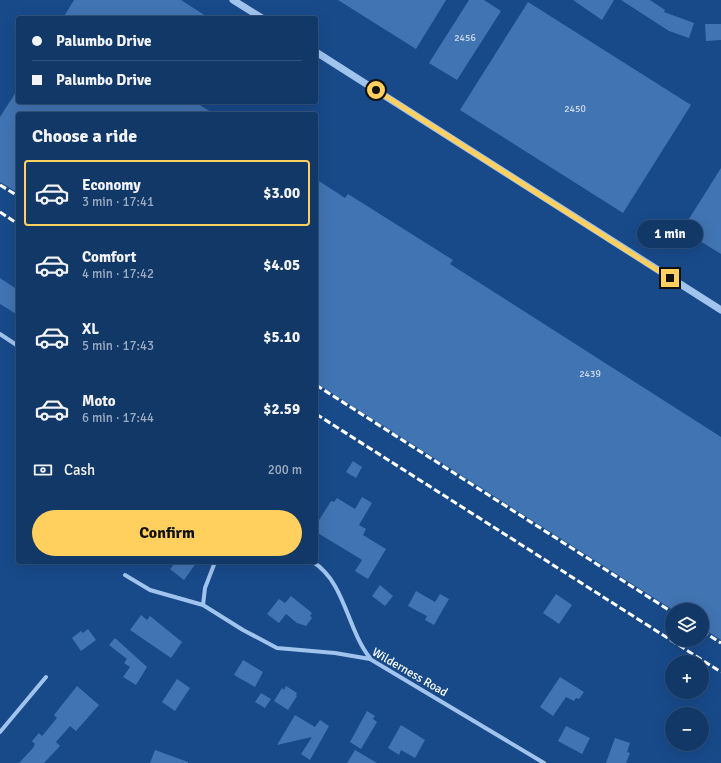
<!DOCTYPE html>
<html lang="en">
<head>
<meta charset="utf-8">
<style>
	:root { --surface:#123868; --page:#1f4371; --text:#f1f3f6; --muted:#9cacc0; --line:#31527c; --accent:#ffd05e }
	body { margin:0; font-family:Signika,sans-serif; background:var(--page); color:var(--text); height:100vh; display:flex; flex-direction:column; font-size:15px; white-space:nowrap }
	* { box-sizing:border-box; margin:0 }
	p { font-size:13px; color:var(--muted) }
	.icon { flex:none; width:22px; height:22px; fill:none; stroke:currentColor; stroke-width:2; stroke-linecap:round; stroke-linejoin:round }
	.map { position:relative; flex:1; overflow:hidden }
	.panel { position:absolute; left:16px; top:112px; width:302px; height:452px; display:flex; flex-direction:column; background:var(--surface); border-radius:4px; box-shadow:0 4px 16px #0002,0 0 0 1px var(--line) }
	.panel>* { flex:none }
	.top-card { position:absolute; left:16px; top:16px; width:302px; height:88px; border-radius:4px; box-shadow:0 4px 16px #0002,0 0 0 1px var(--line); display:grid; align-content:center; height:88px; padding:0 16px; background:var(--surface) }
	.fabs { position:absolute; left:665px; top:603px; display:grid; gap:8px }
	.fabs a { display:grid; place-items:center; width:44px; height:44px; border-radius:50%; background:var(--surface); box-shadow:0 4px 16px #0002,0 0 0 1px var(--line); font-size:20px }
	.end { position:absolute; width:18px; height:18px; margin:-9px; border:5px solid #ffd05e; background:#111; box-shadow:0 0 0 2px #111 }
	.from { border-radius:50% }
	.bubble { position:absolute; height:28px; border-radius:14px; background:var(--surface); box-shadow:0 4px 16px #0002,0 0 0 1px var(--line); font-size:13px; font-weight:700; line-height:28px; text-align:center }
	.top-card b { display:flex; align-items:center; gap:14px; height:38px; font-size:15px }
	.top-card b+b { border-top:1px solid var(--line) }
	.top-card i { width:10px; height:10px; background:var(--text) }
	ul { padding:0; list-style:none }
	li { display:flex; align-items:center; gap:12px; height:66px; margin:0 8px 6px; padding:0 8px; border:2px solid transparent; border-radius:4px }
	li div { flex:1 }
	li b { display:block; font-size:15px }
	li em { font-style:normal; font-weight:700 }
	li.active { border-color:var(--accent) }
	li>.icon { width:36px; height:36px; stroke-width:1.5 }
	h2 { padding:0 16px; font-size:18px; line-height:48px }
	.pay { display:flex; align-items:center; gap:10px; height:44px; padding:0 16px; font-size:15px }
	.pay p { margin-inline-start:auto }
	.cta { display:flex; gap:8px; margin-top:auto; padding:8px 16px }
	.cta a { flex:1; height:46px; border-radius:24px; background:var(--accent); color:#111; font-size:16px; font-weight:700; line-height:46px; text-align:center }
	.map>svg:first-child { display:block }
</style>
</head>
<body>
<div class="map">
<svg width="721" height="763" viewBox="0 0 721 763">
	<rect width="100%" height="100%" fill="#184a8a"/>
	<path fill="#4174b2" d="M 74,0 L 181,0 L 209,18 L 63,18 Z
		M 338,0 L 446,0 L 416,49 Z
		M 469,0 L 484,0 L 501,11 L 457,80 L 429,63 Z
		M 573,0 L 614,0 L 602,20 Z
		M 621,0 L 650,0 L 665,10 L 664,12 L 694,23 L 689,38 L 669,31 Z
		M 528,2 L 691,105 L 623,213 L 460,110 Z
		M 705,24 L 721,24 L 721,40 L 706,41 Z
		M 18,89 L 18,102 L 195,102 L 214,114 L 18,114 L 18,193 L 0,182 L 0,117 Z
		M 721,168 L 721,254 L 682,230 Z
		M 316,179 L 345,198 L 348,194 L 453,260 L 450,264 L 721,437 L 721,640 L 702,628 L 702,610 L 673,610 L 316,383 Z
		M 0,278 L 18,290 L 18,315 L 0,304 Z
		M 353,461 L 362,467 L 356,478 L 346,472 Z
		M 362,497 L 372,503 L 359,525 L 366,529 L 363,535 L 386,549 L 368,579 L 355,571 L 362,560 L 359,558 L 316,532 L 316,525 L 331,501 L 334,502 L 337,498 L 355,509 Z
		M 176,562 L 197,562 L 184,580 L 170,569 Z
		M 380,585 L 393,596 L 385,606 L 372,596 Z
		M 416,591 L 435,602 L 440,594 L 449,599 L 434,625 L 425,620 L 427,616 L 408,606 Z
		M 556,594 L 572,605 L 559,624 L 543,613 Z
		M 291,596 L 312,613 L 310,616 L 312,618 L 306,626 L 297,623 L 286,614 L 279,623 L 267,614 L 279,599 L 285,603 Z
		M 141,615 L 147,620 L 150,616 L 182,642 L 171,658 L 130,630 Z
		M 88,629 L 96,640 L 81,651 L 72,638 L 81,631 L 83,633 Z
		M 115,638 L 147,667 L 136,685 L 123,677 L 130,667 L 124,663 L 127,659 L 109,645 Z
		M 243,660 L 263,672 L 255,687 L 234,675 Z
		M 560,677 L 584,692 L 579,699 L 576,698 L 574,701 L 566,697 L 553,716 L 540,707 Z
		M 177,679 L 190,688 L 175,711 L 162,702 Z
		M 77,686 L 99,705 L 76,731 L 70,726 L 56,742 L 60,746 L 44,763 L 19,763 L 33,748 L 35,744 L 32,741 L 39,733 L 42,736 L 57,718 L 54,715 Z
		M 286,686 L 297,693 L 296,695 L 297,696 L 288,710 L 274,701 L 282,688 L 284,690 Z
		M 261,693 L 271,699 L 265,708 L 255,702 Z
		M 367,711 L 375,716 L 373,719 L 377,722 L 361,749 L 350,742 Z
		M 295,715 L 315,727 L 320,720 L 329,726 L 310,760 L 301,754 L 312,737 L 277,745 Z
		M 401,725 L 425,740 L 415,758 L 401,750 L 399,755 L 388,748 Z
		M 566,726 L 590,738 L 582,754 L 558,741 Z
		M 615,738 L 630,743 L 627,752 L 630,753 L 626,763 L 606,763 Z
		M 155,750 L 188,762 L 188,763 L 150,763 Z
		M 355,750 L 377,763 L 347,763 Z"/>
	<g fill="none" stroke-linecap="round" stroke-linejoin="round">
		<path stroke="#a1c4ee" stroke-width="4" d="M 0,334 L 18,346
			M 313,562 C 345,582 347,629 370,658
			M 125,575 L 150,590 L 203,605 L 243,630 L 277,648 L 335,653 L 370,659 L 544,763
			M 203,605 L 205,588 L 215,562
			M 0,732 L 46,677"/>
		<path stroke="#a1c4ee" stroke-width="7" d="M 233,0 L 262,18
			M 316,52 L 721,310"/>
		<path stroke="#fff" stroke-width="3" stroke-dasharray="7 3" stroke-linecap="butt" d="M 0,185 L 18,196
			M 0,212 L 18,224
			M 316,385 L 672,612
			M 316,414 L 721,672
			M 702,631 L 721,643"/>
	</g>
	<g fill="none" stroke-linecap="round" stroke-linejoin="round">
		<path stroke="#ffd05e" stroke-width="5" d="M 376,90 L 670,278"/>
	</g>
	<g text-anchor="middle" stroke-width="3" stroke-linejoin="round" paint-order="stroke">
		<g font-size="10" fill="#d0dcec">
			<text x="465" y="41">2456</text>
			<text x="575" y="112">2450</text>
			<text x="590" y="377">2439</text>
		</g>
		<g font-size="12" fill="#fff" stroke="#184a8a">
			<text transform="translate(410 672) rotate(30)" y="4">Wilderness Road</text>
		</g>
	</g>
</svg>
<div class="fabs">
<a><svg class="icon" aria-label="layers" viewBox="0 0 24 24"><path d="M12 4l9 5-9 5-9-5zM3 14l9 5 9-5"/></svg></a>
<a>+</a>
<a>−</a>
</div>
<i class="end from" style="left:376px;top:90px"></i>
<i class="end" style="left:670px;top:278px"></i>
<div class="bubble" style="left:637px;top:220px;width:66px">1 min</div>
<div class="top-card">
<b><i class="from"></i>Palumbo Drive</b>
<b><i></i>Palumbo Drive</b>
</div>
<section class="panel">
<h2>Choose a ride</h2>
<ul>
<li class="active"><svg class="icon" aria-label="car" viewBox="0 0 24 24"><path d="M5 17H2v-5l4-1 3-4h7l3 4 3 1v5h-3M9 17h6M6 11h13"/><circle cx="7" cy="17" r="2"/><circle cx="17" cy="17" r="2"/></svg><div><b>Economy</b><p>3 min · 17:41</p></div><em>$3.00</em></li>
<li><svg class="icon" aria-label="car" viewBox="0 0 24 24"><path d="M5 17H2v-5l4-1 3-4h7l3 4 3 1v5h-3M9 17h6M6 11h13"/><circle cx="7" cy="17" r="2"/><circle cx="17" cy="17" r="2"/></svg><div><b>Comfort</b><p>4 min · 17:42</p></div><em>$4.05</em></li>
<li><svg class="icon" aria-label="car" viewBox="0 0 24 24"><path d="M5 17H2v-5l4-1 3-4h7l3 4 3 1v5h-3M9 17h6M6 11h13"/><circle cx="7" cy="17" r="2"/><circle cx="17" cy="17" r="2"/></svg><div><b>XL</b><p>5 min · 17:43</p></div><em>$5.10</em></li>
<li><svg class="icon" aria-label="car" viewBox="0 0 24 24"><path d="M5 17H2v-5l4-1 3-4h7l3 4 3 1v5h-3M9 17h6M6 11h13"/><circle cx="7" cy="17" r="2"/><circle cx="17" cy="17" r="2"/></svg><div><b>Moto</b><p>6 min · 17:44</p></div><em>$2.59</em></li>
</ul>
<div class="pay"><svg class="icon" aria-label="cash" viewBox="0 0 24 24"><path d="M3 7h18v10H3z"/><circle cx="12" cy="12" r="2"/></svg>Cash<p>200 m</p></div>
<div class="cta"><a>Confirm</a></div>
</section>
</div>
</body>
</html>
